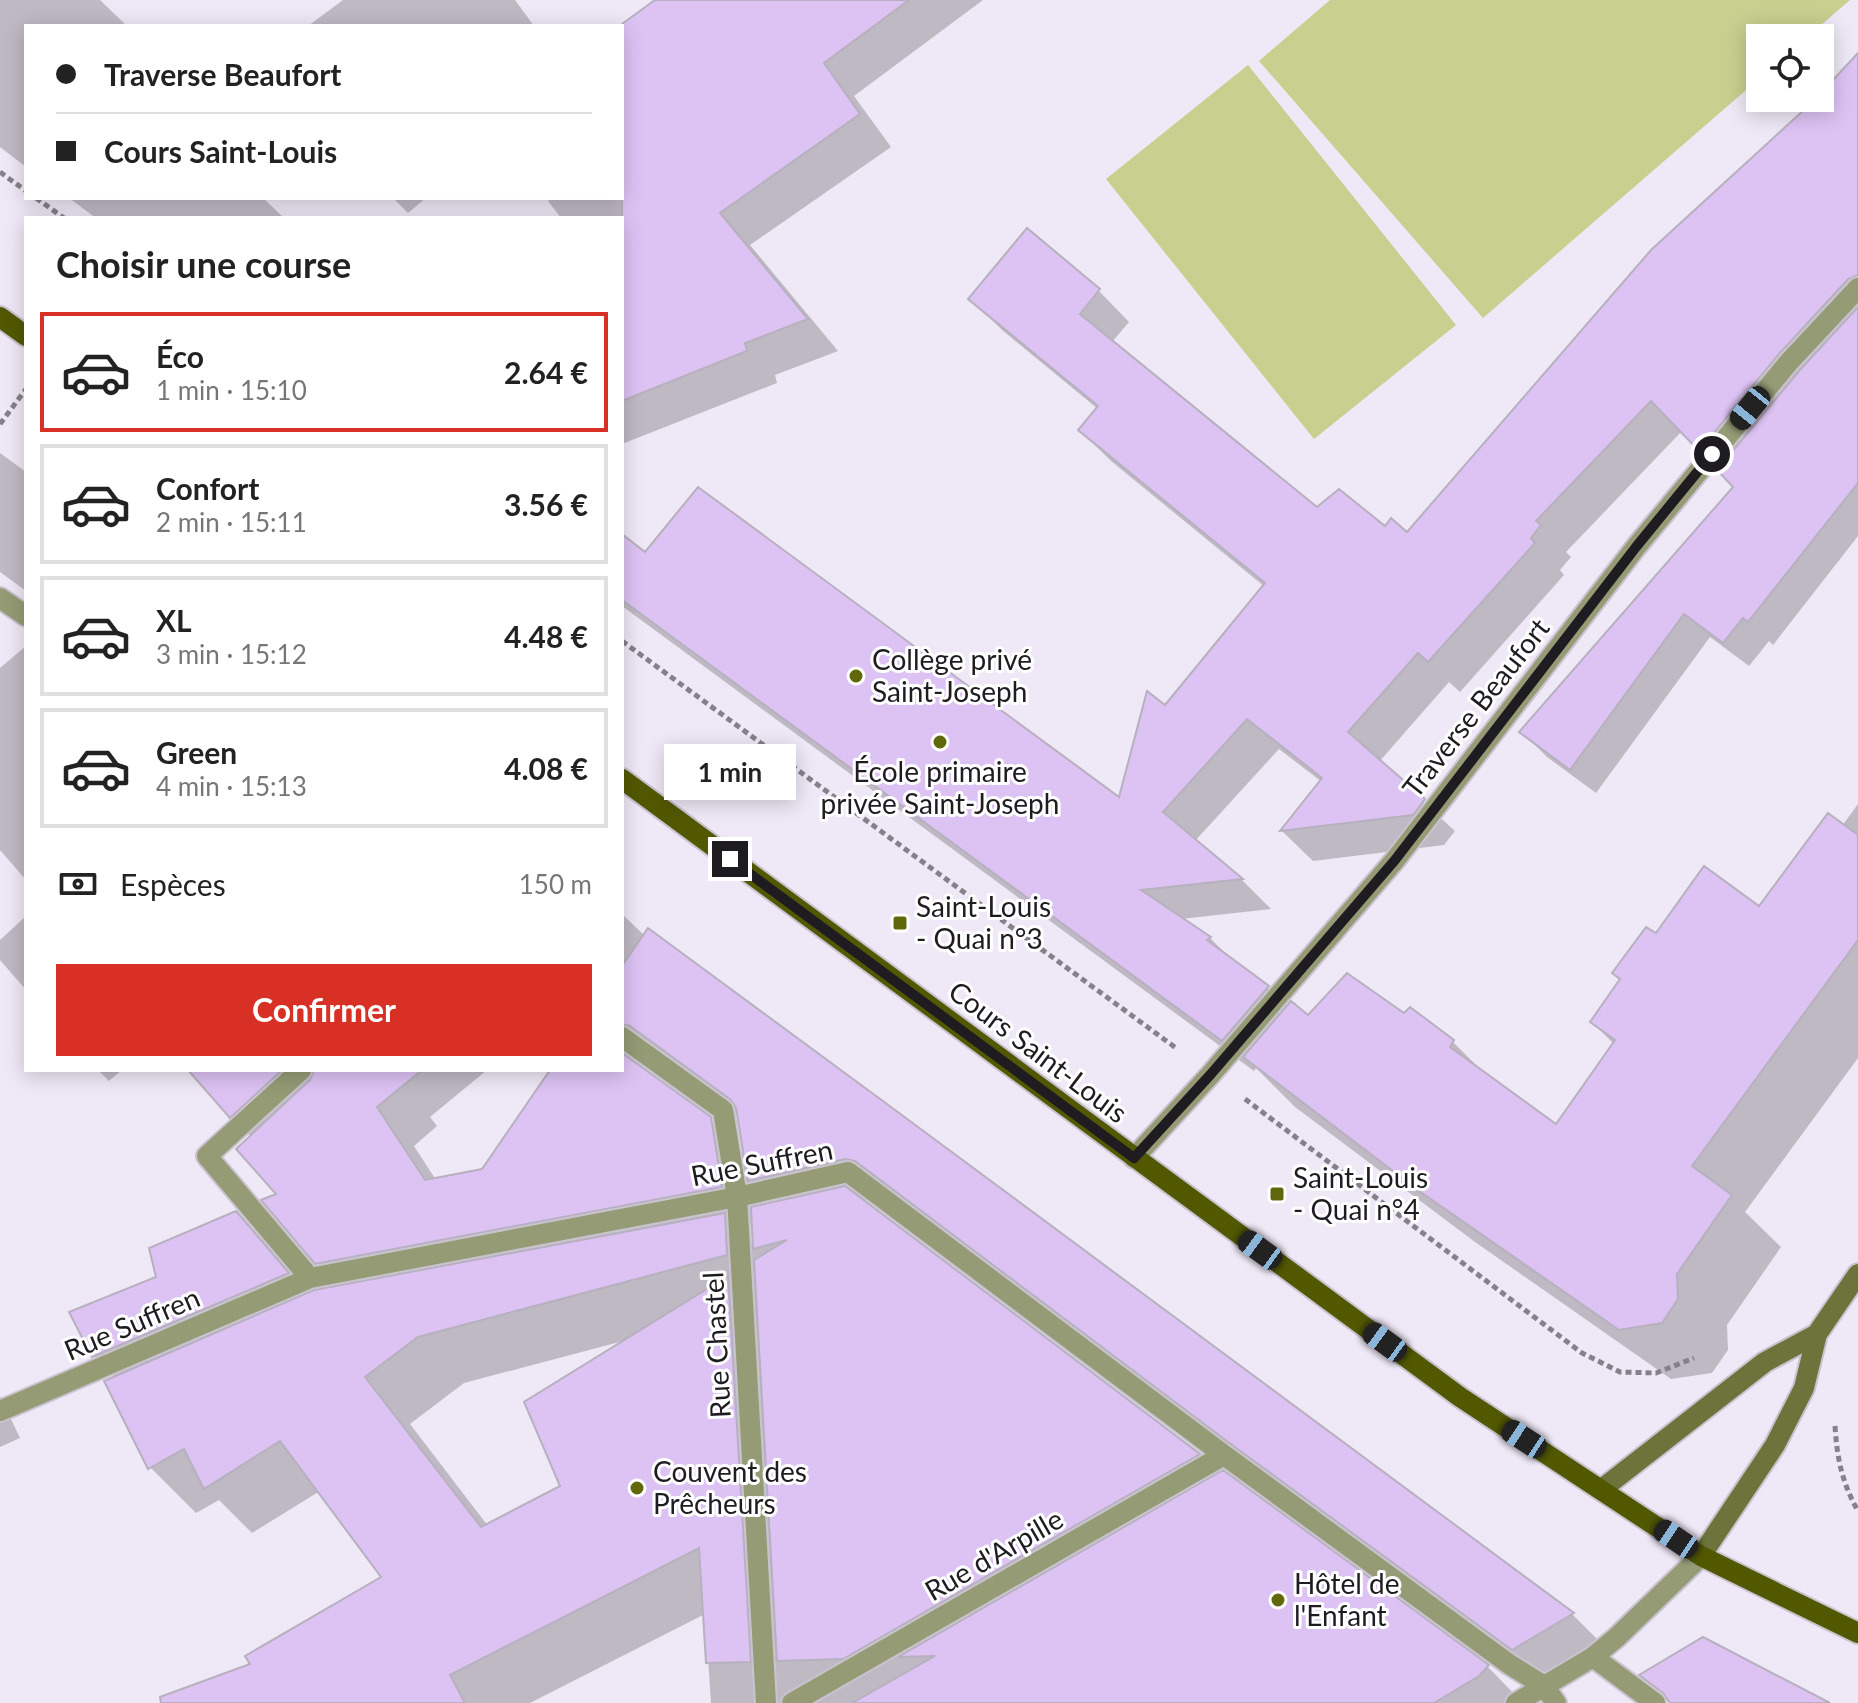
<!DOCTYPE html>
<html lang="fr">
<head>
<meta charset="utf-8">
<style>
	:root { --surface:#fff; --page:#f2f2f2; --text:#222; --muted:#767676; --line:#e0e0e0; --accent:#d93025 }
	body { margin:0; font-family:Lato,sans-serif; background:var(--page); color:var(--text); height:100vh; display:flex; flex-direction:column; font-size:30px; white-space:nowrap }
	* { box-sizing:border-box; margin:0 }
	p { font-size:26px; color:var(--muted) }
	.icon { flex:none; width:44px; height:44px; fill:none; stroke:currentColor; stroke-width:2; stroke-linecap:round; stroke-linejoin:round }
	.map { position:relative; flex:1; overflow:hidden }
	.drawer { position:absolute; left:24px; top:216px; width:600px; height:856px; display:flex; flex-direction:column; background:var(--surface); border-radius:0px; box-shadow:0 4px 20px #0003 }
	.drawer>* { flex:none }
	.top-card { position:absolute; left:24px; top:24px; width:600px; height:176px; border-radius:0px; box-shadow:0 4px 20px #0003; display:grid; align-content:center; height:176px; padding:0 32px; background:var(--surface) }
	.controls { position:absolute; left:1746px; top:24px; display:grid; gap:16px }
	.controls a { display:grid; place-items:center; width:88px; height:88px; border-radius:0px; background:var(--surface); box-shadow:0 4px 20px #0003; font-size:40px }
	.end { position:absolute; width:36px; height:36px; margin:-18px; border:10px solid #1e1c21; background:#fff; box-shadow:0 0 0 4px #fff }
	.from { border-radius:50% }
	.bubble { position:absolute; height:56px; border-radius:0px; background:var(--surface); box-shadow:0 4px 20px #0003; font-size:26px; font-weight:700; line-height:56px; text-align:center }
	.car { position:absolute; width:24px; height:48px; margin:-24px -12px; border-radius:10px; box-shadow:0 0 6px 2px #0007; background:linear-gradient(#222 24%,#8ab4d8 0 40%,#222 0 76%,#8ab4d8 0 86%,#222 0) }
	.top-card b { display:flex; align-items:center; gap:28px; height:76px; font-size:30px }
	.top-card b+b { border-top:2px solid var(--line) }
	.top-card i { width:20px; height:20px; background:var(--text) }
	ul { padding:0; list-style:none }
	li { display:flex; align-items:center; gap:24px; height:120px; margin:0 16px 12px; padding:0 16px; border:4px solid var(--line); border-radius:0px }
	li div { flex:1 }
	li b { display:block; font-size:30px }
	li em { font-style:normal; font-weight:700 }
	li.selected { border-color:var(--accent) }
	li>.icon { width:72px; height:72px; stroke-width:1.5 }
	h2 { padding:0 32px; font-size:36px; line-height:96px }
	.pay { display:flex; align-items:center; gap:20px; height:88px; padding:0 32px; font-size:30px }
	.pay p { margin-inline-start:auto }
	.primary-button { display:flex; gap:16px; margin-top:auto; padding:16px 32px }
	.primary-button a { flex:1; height:92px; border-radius:0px; background:var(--accent); color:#fff; font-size:32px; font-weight:700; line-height:92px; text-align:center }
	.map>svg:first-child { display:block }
</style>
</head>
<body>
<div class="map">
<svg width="1858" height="1703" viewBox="0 0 1858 1703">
	<rect width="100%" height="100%" fill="#efe8f6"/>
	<path fill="#c7d08f" d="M 1330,0 L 1850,0 L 1806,38 L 1760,38 L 1760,78 L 1483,318 L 1259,61 Z
		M 1248,65 L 1456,325 L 1314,439 L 1106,179 Z"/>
	<path fill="#0003" fill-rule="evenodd" d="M 0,0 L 100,0 L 127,26 L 26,26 L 26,167 L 0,147 Z
		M 343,0 L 515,0 L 534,26 L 308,26 Z
		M 656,0 L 983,0 L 854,96 L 891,147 L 750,245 L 838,351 L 775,375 L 777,383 L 622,444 L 622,218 L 561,218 L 548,201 L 552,198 L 622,198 L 622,26 L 619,26 Z
		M 1858,77 L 1858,536 L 1773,645 L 1769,641 L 1749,666 L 1710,637 L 1596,793 L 1547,757 L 1522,732 L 1736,487 L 1682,431 L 1566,552 L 1571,557 L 1560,570 L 1564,575 L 1460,692 L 1449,682 L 1379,762 L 1455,831 L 1444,845 L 1313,861 L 1282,831 L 1322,782 L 1279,749 L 1195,841 L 1242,880 L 1271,909 L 1181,919 L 1210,938 L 1235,963 L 1268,988 L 1288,1007 L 1309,1017 L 1405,1016 L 1453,1042 L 1489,1078 L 1556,1127 L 1614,1044 L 1592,1022 L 1656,936 L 1760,909 L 1842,826 L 1858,804 L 1858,1058 L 1745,1212 L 1781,1247 L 1727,1325 L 1728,1350 L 1712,1373 L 1671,1379 L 1475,1242 L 1295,1107 L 1256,1068 L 1254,1071 L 622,606 L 622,536 L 645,555 L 1120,801 L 1165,708 L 1265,587 L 1111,461 L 1080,430 L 1098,409 L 1002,330 L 971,299 L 1027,231 L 1099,291 L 1129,322 L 1112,342 L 1317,510 L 1407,534 L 1820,97 Z
		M 69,198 L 263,198 L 284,218 L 96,218 Z
		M 393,198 L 426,198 L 408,213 Z
		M 0,453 L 26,472 L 26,591 L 0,572 Z
		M 26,646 L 26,880 L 0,850 L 0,668 Z
		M 622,914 L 645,936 L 648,931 L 1572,1614 L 1610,1652 L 1551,1687 L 884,1196 L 862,1201 L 1199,1455 L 1219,1475 L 1487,1666 L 1523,1703 L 711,1703 L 705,1614 L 530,1703 L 169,1703 L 253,1665 L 384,1577 L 320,1491 L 252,1533 L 219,1500 L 196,1513 L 150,1467 L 115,1378 L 94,1356 L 158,1278 L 236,1213 L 282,1259 L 311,1294 L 341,1287 L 317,1262 L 251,1137 L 191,1070 L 487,1070 L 430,1117 L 437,1126 L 414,1146 L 436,1180 L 483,1171 L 553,1070 L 622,1070 ZM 664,1061 L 739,1115 L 745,1155 L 710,1119 L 647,1073 L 648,1068 ZM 752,1183 L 773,1204 L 756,1208 ZM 754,1225 L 755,1245 L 738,1228 ZM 627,1340 L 562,1487 L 488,1526 L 410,1424 L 464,1383 Z
		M 26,916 L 26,990 L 0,960 L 0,940 Z
		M 98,1070 L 122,1070 L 109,1081 Z
		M 0,1396 L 20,1438 L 0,1447 Z"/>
	<path fill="#ddc3f4" stroke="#b7b0be" stroke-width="2" d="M 655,0 L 909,0 L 824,63 L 860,114 L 720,213 L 808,319 L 745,343 L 747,351 L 622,401 L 622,24 Z
		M 1858,53 L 1858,275 L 1848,279 L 1779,354 L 1699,451 L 1651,401 L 1536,521 L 1541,525 L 1531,538 L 1535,543 L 1428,662 L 1418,653 L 1348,732 L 1425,799 L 1413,815 L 1280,831 L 1322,778 L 1247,719 L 1163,812 L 1243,879 L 1141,890 L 1211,937 L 1207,940 L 1269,986 L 1222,1041 L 622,600 L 622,534 L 645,552 L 698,487 L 1119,797 L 1147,691 L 1165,705 L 1265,583 L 1078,430 L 1098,406 L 968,299 L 1027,228 L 1100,289 L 1080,314 L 1317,507 L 1339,489 L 1385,526 L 1391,518 L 1407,532 L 1651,250 L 1817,98 L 1820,98 L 1820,94 Z
		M 1858,307 L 1858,483 L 1748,622 L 1743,618 L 1723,643 L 1684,614 L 1570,770 L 1519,732 L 1733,487 L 1717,470 L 1799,371 Z
		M 1828,813 L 1858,835 L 1858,940 L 1692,1166 L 1732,1195 L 1677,1274 L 1678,1299 L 1662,1323 L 1619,1330 L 1422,1193 L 1243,1057 L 1291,1001 L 1308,1015 L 1347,973 L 1404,1013 L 1410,1007 L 1454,1040 L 1450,1047 L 1556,1124 L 1615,1040 L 1590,1022 L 1620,979 L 1612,973 L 1646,927 L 1656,933 L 1704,866 L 1759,906 Z
		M 648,928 L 891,1107 L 1574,1613 L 1512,1650 L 1232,1445 L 855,1161 L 845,1159 L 748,1181 L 736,1108 L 731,1100 L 630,1026 L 622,1024 L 622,966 Z
		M 622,1053 L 711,1117 L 722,1187 L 315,1264 L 261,1200 L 276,1194 L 236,1149 L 310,1080 L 314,1070 L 422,1070 L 377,1107 L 425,1180 L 482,1169 L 550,1070 L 622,1070 Z
		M 188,1070 L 282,1070 L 230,1118 Z
		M 845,1186 L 1200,1454 L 843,1659 L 777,1661 L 754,1260 L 787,1240 L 753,1249 L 751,1207 Z
		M 236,1211 L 289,1273 L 92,1357 L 69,1312 L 156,1277 L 149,1248 Z
		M 725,1213 L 727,1255 L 418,1337 L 365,1377 L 481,1527 L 560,1486 L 524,1402 L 728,1276 L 751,1662 L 706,1663 L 699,1548 L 450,1675 L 465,1703 L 161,1703 L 160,1697 L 250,1664 L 245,1656 L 381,1577 L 280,1441 L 204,1489 L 184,1449 L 148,1469 L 104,1381 L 314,1290 Z
		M 1223,1470 L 1489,1665 L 1479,1676 L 1434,1703 L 852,1703 L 935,1656 L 898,1657 Z
		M 1703,1637 L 1830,1703 L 1670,1703 L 1663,1693 L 1639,1675 Z"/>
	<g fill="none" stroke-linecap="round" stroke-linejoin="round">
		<g stroke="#c9c3d0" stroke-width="24">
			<path id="pedestrian" d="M 0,598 L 26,616
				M 622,1037 L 723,1110 L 737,1197 L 766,1703
				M 301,1070 L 207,1156 L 310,1278
				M 0,1411 L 310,1278 L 737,1197 L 848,1172 L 1224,1455 L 1509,1664 L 1544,1686
				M 792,1703 L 1224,1455"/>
		</g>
		<g stroke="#c9c3d0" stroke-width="24">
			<path id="minor" d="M 1134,1158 L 1211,1074 L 1395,860 L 1636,547 L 1789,362 L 1858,288
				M 1593,1657 L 1655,1703
				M 1544,1686 L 1556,1703
				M 1516,1703 L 1593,1657 L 1616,1638 L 1701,1556"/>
		</g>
		<g stroke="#c9c3d0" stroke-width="24">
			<path id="secondary" d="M 1602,1489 L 1765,1362 L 1817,1334
				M 1701,1556 L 1775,1445 L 1804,1388 L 1817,1334 L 1858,1274"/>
		</g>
		<g stroke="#c9c3d0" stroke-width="24">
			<path id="primary" d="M 0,317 L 26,336
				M 622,779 L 1460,1397 L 1701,1556 L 1858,1633"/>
		</g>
		<path stroke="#85818a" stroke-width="5" stroke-dasharray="6 4" stroke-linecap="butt" d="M 0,172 L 26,191
			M 36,198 L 64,218
			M 0,424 L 26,389
			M 622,641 L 1176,1048
			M 1245,1099 L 1582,1353 L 1620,1372 L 1656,1373 L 1694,1358
			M 1835,1426 C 1837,1458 1842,1483 1858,1511"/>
		<use href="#pedestrian" stroke="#959b75" stroke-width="20"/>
		<use href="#minor" stroke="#959b75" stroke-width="20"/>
		<use href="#secondary" stroke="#6d743b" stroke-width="20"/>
		<use href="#primary" stroke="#525800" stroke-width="20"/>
	</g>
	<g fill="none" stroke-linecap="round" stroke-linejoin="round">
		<path stroke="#1e1c21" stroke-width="10" d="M 730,859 L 1134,1158 L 1211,1074 L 1395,860 L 1636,547 L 1712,454"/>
	</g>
	<g fill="#61680b" stroke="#fff" stroke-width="3">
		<circle cx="856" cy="676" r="8"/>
		<circle cx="940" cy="742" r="8"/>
		<rect x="892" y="915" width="16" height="16" rx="4"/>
		<rect x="1269" y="1186" width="16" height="16" rx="4"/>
		<circle cx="637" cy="1488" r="8"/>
		<circle cx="1278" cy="1600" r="8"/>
	</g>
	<g text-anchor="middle" stroke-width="6" stroke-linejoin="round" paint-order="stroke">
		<g font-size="28" fill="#1e1c21" stroke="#fff" text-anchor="start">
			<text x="872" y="670">Collège privé<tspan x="872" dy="32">Saint-Joseph</tspan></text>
			<text x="940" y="782" text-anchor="middle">École primaire<tspan x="940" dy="32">privée Saint-Joseph</tspan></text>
			<text x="916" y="917">Saint-Louis<tspan x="916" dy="32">- Quai n°3</tspan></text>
			<text x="1293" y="1188">Saint-Louis<tspan x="1293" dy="32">- Quai n°4</tspan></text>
			<text x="653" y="1482">Couvent des<tspan x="653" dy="32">Prêcheurs</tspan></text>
			<text x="1294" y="1594">Hôtel de<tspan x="1294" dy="32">l'Enfant</tspan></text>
		</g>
		<g font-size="28" fill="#1e1c21" stroke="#fff">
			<text transform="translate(1476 708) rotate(-52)" y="10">Traverse Beaufort</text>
			<text transform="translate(1038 1052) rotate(37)" y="10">Cours Saint-Louis</text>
			<text transform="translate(762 1163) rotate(-11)" y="10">Rue Suffren</text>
			<text transform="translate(132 1324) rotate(-23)" y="10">Rue Suffren</text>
			<text transform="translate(717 1345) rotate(-93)" y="10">Rue Chastel</text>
			<text transform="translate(994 1555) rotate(-30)" y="10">Rue d'Arpille</text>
		</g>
	</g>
</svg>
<div class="controls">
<a><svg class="icon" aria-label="locate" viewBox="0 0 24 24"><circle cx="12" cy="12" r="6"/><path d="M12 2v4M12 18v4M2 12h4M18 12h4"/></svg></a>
</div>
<i class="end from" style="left:1712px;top:454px"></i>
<i class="end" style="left:730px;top:859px"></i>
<div class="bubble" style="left:664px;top:744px;width:132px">1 min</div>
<i class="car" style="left:1750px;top:408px;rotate:219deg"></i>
<i class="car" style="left:1260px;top:1250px;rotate:306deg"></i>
<i class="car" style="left:1385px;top:1342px;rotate:306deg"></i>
<i class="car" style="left:1524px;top:1439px;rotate:303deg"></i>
<i class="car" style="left:1676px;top:1539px;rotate:304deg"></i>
<div class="top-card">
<b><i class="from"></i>Traverse Beaufort</b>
<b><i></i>Cours Saint-Louis</b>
</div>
<section class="drawer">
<h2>Choisir une course</h2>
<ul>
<li class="selected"><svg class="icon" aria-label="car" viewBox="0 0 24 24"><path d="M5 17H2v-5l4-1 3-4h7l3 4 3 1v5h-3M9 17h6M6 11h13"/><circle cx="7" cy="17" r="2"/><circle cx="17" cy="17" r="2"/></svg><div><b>Éco</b><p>1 min · 15:10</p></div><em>2.64 €</em></li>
<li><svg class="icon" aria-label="car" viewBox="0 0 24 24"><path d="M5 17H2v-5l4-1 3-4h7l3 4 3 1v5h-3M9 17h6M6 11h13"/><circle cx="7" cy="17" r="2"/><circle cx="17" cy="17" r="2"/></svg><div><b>Confort</b><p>2 min · 15:11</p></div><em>3.56 €</em></li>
<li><svg class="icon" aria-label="car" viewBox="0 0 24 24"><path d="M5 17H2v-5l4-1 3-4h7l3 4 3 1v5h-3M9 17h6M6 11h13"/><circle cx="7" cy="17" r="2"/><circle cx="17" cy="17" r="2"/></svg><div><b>XL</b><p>3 min · 15:12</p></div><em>4.48 €</em></li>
<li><svg class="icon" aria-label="car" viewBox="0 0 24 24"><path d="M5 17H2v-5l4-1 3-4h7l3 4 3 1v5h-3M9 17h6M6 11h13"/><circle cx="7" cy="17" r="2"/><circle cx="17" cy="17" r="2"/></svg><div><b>Green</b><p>4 min · 15:13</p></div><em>4.08 €</em></li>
</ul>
<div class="pay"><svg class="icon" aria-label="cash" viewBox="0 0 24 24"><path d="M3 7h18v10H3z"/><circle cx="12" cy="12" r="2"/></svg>Espèces<p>150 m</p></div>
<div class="primary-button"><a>Confirmer</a></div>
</section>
</div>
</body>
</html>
